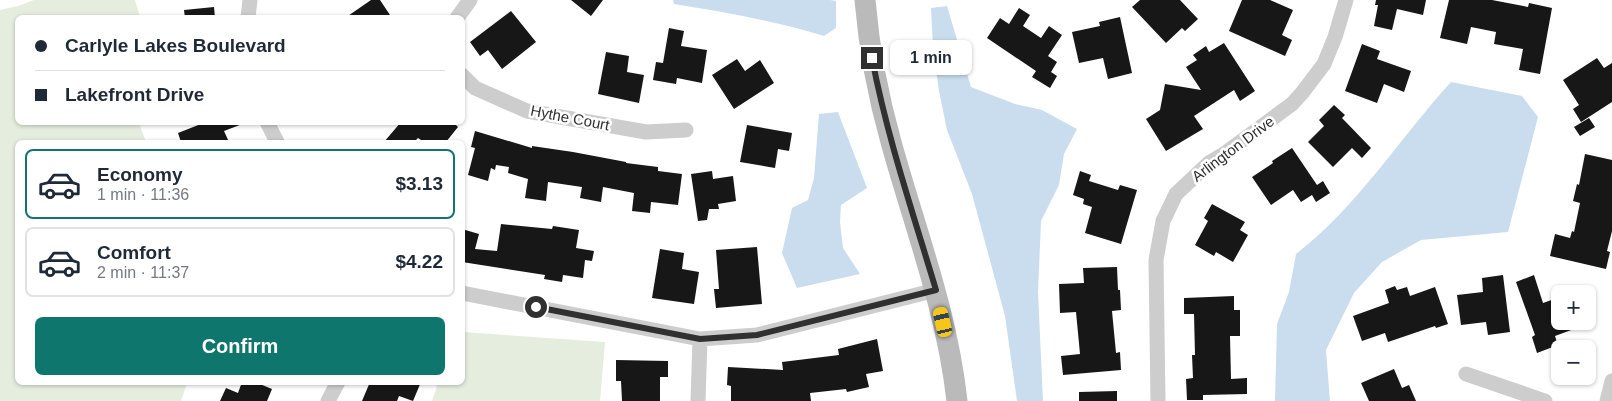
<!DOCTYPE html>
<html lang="en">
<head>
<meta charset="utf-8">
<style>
	:root { --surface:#fff; --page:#f6f6f7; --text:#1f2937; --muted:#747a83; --line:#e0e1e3; --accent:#0f766e }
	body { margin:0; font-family:Helvetica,sans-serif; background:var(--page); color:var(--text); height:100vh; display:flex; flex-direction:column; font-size:19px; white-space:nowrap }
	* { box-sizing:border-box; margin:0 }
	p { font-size:16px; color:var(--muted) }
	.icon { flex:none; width:28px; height:28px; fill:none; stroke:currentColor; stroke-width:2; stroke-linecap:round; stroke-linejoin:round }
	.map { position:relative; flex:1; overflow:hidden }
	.panel { position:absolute; left:15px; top:140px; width:450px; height:245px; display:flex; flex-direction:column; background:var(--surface); border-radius:8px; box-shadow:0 1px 4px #0004 }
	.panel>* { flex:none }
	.hud { position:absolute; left:15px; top:15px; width:450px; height:110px; border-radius:8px; box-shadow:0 1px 4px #0004; display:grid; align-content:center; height:110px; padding:0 20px; background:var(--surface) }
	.fabs { position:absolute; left:1551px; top:285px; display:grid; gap:10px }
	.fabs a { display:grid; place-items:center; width:45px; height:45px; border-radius:8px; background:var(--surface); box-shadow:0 1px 4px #0004; font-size:25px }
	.end { position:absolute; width:22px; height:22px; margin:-11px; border:6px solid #303030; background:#fff; box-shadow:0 0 0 2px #fff }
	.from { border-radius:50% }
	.bubble { position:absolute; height:35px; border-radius:8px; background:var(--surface); box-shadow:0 1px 4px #0004; font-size:16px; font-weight:600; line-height:35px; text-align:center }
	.car { position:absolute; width:15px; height:30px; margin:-15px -8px; border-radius:6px; box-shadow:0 0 4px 1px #0007; background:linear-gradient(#f5c518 24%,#345 0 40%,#f5c518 0 76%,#345 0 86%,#f5c518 0) }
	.hud b { display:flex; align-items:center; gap:18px; height:48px; font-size:19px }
	.hud b+b { border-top:1px solid var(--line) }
	.hud i { width:12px; height:12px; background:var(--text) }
	ul { padding:9px 0 0; list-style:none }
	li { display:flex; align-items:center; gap:15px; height:70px; margin:0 10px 8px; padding:0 10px; border:2px solid var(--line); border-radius:8px }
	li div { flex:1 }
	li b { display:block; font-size:19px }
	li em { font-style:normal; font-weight:600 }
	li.on { border-color:var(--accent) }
	li>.icon { width:45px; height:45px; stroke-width:1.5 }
	.cta { display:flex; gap:10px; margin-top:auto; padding:10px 20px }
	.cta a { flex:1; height:58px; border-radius:8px; background:var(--accent); color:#fff; font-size:20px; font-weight:600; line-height:58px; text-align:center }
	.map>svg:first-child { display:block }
</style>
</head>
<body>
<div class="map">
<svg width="1612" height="401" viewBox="0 0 1612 401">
	<rect width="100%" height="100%" fill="#fff"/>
	<path fill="#e5eede" d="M 34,0 L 135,0 L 140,17 L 18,18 L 18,122 L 139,123 L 146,142 L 18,142 L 18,382 L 187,383 L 181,401 L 0,401 L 0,10 L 18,6 Z
		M 463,332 L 605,342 L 600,401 L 432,401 L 438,383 L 462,382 Z"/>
	<path fill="#c9ddef" d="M 673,0 L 830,0 L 836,1 L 836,28 L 824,36 C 775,21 725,12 674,4 Z
		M 947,6 L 971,87 L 1015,104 L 1042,110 L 1077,129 L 1064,154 L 1059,185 L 1041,221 L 1038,292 L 1043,401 L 1017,401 L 1005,316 L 972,194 L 947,130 L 939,91 L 933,48 L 931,8 Z
		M 1451,82 L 1522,96 L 1538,117 L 1508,232 L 1421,240 L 1382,262 L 1354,293 L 1326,350 L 1330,401 L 1275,401 L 1277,324 L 1289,292 L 1296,254 C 1358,206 1399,139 1451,82 Z
		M 838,112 L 867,188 L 841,205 L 840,222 L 843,248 L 860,274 L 797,288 L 782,253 L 792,208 L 808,200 L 814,178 L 819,114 Z"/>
	<path fill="#171717" d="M 371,0 L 380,0 L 392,18 L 345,18 Z
		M 571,0 L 603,0 L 591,16 Z
		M 1140,0 L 1180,0 L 1198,19 L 1185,31 L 1182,28 L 1166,43 L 1132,7 Z
		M 1242,0 L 1270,0 L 1293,10 L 1282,35 L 1292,40 L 1285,56 L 1229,31 Z
		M 1376,0 L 1426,0 L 1423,15 L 1397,9 L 1392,30 L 1374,26 L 1378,5 L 1375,5 Z
		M 1449,0 L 1492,0 L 1528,7 L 1529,3 L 1552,8 L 1540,74 L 1519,70 L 1523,49 L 1494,44 L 1496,32 L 1471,27 L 1467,44 L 1440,38 Z
		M 214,7 L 215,18 L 185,18 L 184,10 Z
		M 1019,8 L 1030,15 L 1023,26 L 1041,38 L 1049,26 L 1062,35 L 1048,56 L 1057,62 L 1051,72 L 1057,76 L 1050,88 L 1032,77 L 1036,71 L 987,38 L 1000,18 L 1009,24 Z
		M 511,11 L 536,42 L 502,69 L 488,50 L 480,56 L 470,42 Z
		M 1120,17 L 1132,73 L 1108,79 L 1103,58 L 1079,63 L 1072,32 L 1100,26 L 1099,22 Z
		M 669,28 L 684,31 L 681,46 L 707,50 L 702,83 L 677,78 L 676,84 L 653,80 L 656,62 L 663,63 Z
		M 1224,43 L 1255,91 L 1240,101 L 1234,90 L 1194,116 L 1203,129 L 1166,151 L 1146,119 L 1160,110 L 1165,84 L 1201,90 L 1186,67 L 1197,60 L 1193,55 L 1206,46 L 1209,52 Z
		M 1362,44 L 1380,51 L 1377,59 L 1411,71 L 1404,92 L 1384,84 L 1377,103 L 1345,91 Z
		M 606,52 L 629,56 L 627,72 L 644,75 L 639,103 L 598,94 Z
		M 1597,58 L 1604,68 L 1612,63 L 1612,102 L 1581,122 L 1573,109 L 1579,105 L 1563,80 Z
		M 737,59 L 745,71 L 760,60 L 774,83 L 734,109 L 712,75 Z
		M 1334,105 L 1345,115 L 1342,118 L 1371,148 L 1362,158 L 1352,148 L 1333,167 L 1308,142 L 1324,126 L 1319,120 Z
		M 1589,118 L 1595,127 L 1580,136 L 1574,127 Z
		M 206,122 L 245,122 L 245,123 L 224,131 L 229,142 L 181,142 L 178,133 Z
		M 401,122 L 453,122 L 458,127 L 446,142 L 424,142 L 418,138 L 414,142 L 384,142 Z
		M 747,125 L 792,133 L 789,151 L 778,149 L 775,168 L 740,162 Z
		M 475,131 L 532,148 L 532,146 L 573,152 L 626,162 L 626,163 L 658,167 L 658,171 L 682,174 L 678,205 L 651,202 L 650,213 L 632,211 L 634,193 L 603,187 L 601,202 L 580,198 L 582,187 L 548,182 L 546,201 L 525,198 L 528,179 L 508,173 L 509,167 L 496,165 L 495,170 L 491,168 L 488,181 L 468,175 L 475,148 L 471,147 Z
		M 1292,148 L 1317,185 L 1323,181 L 1330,193 L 1316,202 L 1312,195 L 1301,202 L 1293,190 L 1271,205 L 1252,177 L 1273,163 L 1272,161 Z
		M 1585,154 L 1612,160 L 1612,231 L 1607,251 L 1610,252 L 1606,269 L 1550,256 L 1555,234 L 1570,238 L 1572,231 L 1574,232 L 1580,203 L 1573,201 L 1577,184 L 1579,185 Z
		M 712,171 L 713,179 L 733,176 L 736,201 L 718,204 L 719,209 L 709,209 L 707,220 L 698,221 L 691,174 Z
		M 1080,171 L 1091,175 L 1089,181 L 1118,190 L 1120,185 L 1137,190 L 1121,244 L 1085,233 L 1092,207 L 1083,204 L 1084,199 L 1073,195 Z
		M 1212,204 L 1245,222 L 1240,230 L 1248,235 L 1233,262 L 1216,252 L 1214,256 L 1195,245 L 1208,221 L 1204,218 Z
		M 501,224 L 552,229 L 553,226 L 579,230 L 576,248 L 594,251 L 592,261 L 585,260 L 583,278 L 563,275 L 562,282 L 544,279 L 545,275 L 462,262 L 462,229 L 479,234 L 475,249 L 497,251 Z
		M 757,247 L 762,304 L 716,308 L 714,289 L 719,289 L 716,250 Z
		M 660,249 L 684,253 L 682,269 L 699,272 L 694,304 L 652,298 Z
		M 1117,267 L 1118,290 L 1120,290 L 1121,310 L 1112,311 L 1116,353 L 1120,352 L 1121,370 L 1063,375 L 1061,356 L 1080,354 L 1076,312 L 1060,313 L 1059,284 L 1084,283 L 1083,268 Z
		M 1503,275 L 1510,332 L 1488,335 L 1486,322 L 1461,325 L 1457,295 L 1483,292 L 1482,278 Z
		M 1534,275 L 1543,303 L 1560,297 L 1560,321 L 1590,321 L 1590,323 L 1555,336 L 1558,345 L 1537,353 L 1532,337 L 1535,335 L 1516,282 Z
		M 1395,286 L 1397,290 L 1407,287 L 1410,296 L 1435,287 L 1448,324 L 1436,328 L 1435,326 L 1388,342 L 1385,333 L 1362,341 L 1353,316 L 1389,303 L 1385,290 Z
		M 1234,296 L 1234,310 L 1240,310 L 1240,336 L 1230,336 L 1231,379 L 1247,378 L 1247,394 L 1203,395 L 1203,400 L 1187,400 L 1186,379 L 1193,378 L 1192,355 L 1195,355 L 1194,314 L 1184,314 L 1184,298 Z
		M 877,339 L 883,371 L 866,374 L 869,387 L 847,392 L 846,389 L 810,393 L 811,401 L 731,401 L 731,386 L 727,385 L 728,367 L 783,370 L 782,362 L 839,355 L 838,349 Z
		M 616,360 L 668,361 L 668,377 L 660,377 L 660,401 L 622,401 L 621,381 L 616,381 Z
		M 1394,369 L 1402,388 L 1409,385 L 1416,401 L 1369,401 L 1361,383 Z
		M 242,382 L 255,382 L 272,389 L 267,401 L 220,401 L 226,388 L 238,393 Z
		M 370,382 L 421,382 L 413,401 L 399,396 L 397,401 L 362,401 Z
		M 1117,391 L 1117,401 L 1079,401 L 1079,392 Z"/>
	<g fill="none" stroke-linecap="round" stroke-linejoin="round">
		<path stroke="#cdcdcd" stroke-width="15" d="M 248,18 L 250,0
			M 457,18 L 470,0
			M 462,75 L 475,88 L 527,111 L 646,132 L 686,130
			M 267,122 L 277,142
			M 462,293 L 700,339 L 757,335 L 936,290
			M 1466,374 L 1545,401
			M 328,401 L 338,382
			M 698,401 L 700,339
			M 1158,401 L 1156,260 L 1163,221 L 1176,194 L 1209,163 L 1224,154 L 1292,104 L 1302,93 L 1324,64 L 1335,37 L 1346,0
			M 1607,401 L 1612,381"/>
		<path stroke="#bababa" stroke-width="21" d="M 865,0 C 869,48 878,96 891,142 C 915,229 947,310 957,401"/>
	</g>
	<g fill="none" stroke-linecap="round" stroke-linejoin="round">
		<path stroke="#303030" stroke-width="6" d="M 536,307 L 700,339 L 757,335 L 936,290 C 913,213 887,137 872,58"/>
	</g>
	<g text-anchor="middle" stroke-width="5" stroke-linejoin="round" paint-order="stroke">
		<g font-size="15" fill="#303030" stroke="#fff">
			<text transform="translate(570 118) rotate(11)" y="5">Hythe Court</text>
			<text transform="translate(1233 149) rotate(-37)" y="5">Arlington Drive</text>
		</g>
	</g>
</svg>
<div class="fabs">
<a>+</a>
<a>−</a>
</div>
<i class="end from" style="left:536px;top:307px"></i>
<i class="end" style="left:872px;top:58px"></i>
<div class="bubble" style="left:890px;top:40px;width:82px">1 min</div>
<i class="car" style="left:943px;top:322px;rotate:347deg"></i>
<div class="hud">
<b><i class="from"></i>Carlyle Lakes Boulevard</b>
<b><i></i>Lakefront Drive</b>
</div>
<section class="panel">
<ul>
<li class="on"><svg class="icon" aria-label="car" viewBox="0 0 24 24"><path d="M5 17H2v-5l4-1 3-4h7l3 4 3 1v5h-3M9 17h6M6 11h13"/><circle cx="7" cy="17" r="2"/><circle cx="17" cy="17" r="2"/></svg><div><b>Economy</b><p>1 min · 11:36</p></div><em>$3.13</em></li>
<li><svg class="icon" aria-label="car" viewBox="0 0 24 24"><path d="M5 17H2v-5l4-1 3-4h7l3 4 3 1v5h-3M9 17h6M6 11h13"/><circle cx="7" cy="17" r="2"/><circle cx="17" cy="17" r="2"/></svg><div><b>Comfort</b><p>2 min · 11:37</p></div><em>$4.22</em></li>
</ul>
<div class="cta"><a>Confirm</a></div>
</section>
</div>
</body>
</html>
